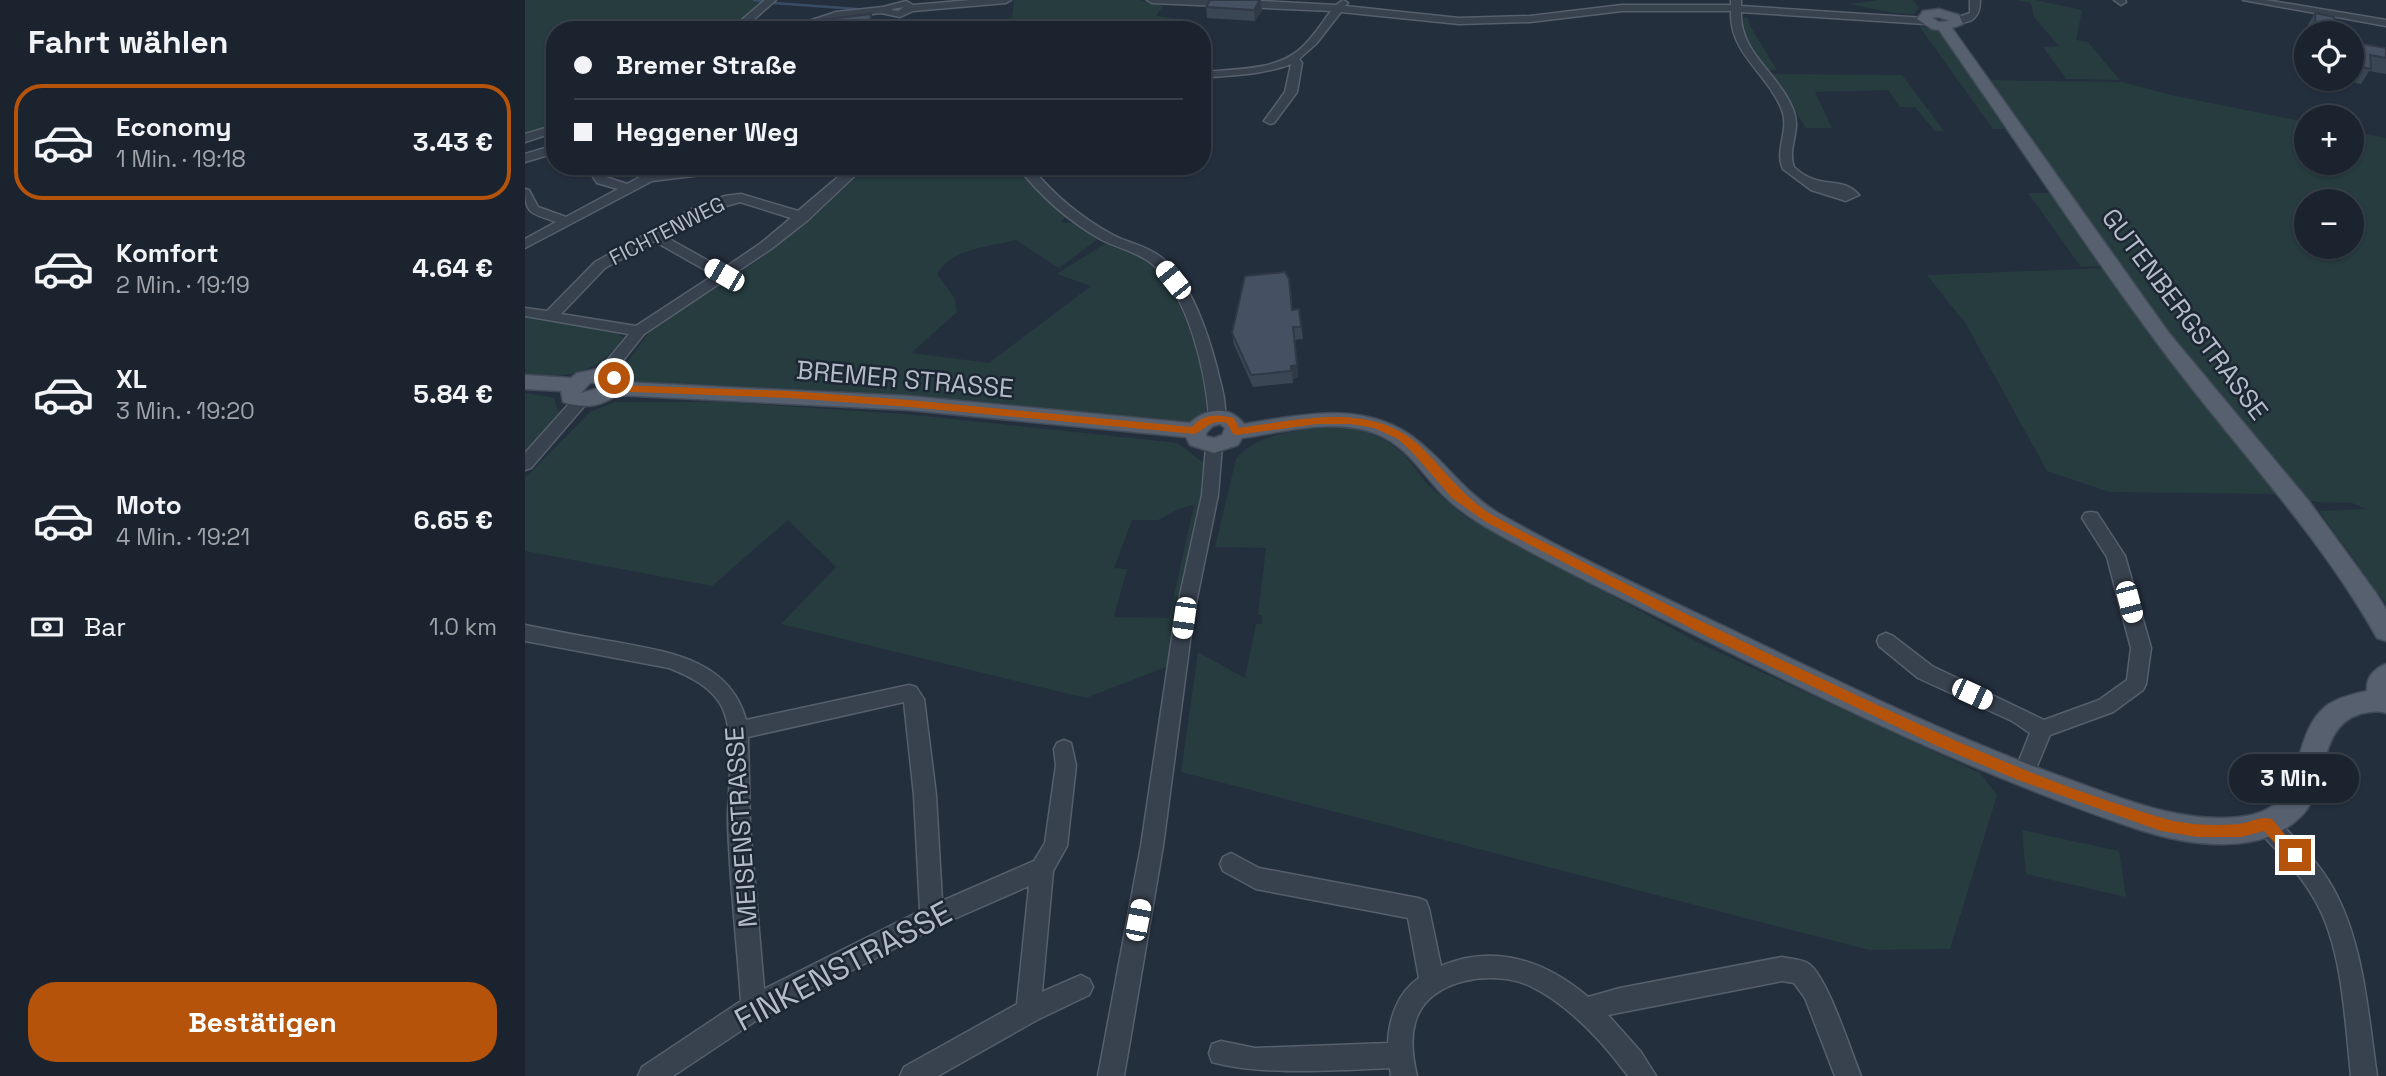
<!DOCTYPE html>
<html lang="de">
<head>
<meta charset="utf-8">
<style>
	:root { --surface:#1b232e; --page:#282f3a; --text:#f1f3f6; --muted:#a0a4aa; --line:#39404a; --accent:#b45309 }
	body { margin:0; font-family:"Space Grotesk",sans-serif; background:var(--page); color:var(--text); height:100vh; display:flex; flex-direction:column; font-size:26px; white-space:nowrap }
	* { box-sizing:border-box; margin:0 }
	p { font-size:23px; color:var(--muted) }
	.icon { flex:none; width:38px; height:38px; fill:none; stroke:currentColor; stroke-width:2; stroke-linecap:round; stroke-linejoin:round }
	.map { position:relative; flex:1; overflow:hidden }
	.details { display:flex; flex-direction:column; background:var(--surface); width:525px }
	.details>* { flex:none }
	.hud { position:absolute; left:21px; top:21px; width:665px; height:154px; border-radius:28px; box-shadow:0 2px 5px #0004,0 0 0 2px var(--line); display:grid; align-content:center; height:154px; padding:0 28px; background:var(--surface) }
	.tools { position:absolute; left:1769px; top:21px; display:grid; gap:14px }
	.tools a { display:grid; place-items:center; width:70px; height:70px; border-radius:50%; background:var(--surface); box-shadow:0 2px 5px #0004,0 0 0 2px var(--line); font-size:35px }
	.end { position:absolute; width:32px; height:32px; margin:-16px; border:9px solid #b45309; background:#fff; box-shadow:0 0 0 4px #fff }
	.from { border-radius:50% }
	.bubble { position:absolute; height:49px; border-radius:24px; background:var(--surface); box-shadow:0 2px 5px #0004,0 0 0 2px var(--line); font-size:23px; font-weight:600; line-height:49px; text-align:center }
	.car { position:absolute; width:21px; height:42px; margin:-21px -10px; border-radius:9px; box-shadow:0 0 5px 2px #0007; background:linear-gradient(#fff 24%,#345 0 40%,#fff 0 76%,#345 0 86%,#fff 0) }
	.hud b { display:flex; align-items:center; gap:24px; height:66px; font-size:26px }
	.hud b+b { border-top:2px solid var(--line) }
	.hud i { width:18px; height:18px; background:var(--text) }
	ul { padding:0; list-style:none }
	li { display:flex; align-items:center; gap:21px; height:116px; margin:0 14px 10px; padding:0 14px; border:4px solid transparent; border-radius:28px }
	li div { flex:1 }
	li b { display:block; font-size:26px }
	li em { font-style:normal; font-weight:600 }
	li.active { border-color:var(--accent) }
	li>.icon { width:63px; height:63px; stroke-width:1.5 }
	h2 { padding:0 28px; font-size:32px; line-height:84px }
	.pay { display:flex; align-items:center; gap:18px; height:77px; padding:0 28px; font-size:26px }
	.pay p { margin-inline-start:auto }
	.primary-button { display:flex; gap:14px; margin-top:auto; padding:14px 28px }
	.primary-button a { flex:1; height:80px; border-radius:28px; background:var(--accent); color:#fff; font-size:28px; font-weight:600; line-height:80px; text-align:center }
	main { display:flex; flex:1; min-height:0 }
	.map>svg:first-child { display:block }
</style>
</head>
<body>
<main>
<section class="details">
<h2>Fahrt wählen</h2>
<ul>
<li class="active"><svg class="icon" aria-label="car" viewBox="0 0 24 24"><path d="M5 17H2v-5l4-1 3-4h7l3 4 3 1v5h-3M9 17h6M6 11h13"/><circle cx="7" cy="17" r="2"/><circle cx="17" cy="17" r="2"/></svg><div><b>Economy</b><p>1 Min. · 19:18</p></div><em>3.43 €</em></li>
<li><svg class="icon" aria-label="car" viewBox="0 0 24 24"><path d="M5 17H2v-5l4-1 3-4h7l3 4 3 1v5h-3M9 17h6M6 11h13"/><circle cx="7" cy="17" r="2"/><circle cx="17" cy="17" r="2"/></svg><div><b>Komfort</b><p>2 Min. · 19:19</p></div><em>4.64 €</em></li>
<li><svg class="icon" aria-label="car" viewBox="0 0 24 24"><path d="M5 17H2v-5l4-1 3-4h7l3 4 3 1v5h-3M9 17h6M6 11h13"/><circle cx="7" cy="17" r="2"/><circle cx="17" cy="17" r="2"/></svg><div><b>XL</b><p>3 Min. · 19:20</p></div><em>5.84 €</em></li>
<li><svg class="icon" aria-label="car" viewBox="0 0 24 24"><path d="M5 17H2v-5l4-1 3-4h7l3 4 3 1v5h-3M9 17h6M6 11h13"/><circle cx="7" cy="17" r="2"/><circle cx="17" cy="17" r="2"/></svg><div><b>Moto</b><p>4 Min. · 19:21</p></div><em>6.65 €</em></li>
</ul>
<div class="pay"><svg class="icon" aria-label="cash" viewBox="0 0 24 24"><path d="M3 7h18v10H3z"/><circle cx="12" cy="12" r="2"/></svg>Bar<p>1.0 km</p></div>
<div class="primary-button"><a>Bestätigen</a></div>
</section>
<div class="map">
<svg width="1861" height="1076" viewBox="0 0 1861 1076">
	<rect width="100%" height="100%" fill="#242f3e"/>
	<path fill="#263c3f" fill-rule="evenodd" d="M 0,0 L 243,0 L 208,30 L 30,30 L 30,126 L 0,137 Z
		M 489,0 L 614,0 L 638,6 L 631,16 L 665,20 L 617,30 L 443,30 L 440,23 L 487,18 Z
		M 1354,0 L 1388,0 L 1394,8 L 1389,14 C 1367,15 1345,7 1322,4 Z
		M 1491,0 L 1510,0 L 1557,10 L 1551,40 L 1563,42 L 1595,80 L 1541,79 L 1518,47 L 1534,46 L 1509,17 L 1506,3 Z
		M 1219,17 L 1223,18 L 1225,26 L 1252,70 L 1242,70 L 1216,28 Z
		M 1394,26 L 1415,31 L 1480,129 L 1468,129 Z
		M 1247,74 L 1377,75 L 1419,131 L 1410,131 L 1390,107 L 1375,107 L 1363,90 L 1290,92 L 1307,128 L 1281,128 Z
		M 1461,80 L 1598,82 L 1646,95 L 1781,122 L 1782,163 L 1827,163 L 1827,131 L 1861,138 L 1861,604 L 1794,511 L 1841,509 L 1827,503 L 1792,502 L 1746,494 L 1584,492 L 1522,471 L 1441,324 L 1402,275 L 1581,268 ZM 1782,201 L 1827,201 L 1827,247 L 1782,247 Z
		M 342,166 L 491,166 L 543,217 L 536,220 L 539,223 L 551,222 L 573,239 L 534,268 L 491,240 C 464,247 426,248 412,274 L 429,297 L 432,312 L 386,353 L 464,363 L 566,286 L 532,274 L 581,243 C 595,249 613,254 625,263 C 652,283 689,382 680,413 L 663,423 L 278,389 L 113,383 L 103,372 L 101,364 L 122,335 L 135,322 L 227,265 L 295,211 Z
		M 1503,193 L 1526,193 L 1579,266 L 1556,267 Z
		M 0,315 L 92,332 L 98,338 C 70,375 43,379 0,375 Z
		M 0,393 L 29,398 L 33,411 L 37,413 L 0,456 Z
		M 90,402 L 200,402 L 380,414 L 653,443 L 673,459 L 682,463 L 679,494 L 656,592 L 646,665 L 561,698 L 256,624 L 311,567 L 263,520 L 187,586 L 0,551 L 0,478 L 65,412 ZM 669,505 L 644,618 L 589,617 L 602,569 L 589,568 L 607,520 L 633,520 L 656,508 Z
		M 795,427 L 828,427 L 860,440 L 879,454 L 902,484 L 941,517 L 1176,644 L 1455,773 L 1472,795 L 1425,949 L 1344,950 L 656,772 L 673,652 L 720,678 L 731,624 L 737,624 L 737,615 L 733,615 L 741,548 L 690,547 L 711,459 C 730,435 766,432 795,427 Z
		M 1497,830 L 1594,851 L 1601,897 L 1501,874 Z"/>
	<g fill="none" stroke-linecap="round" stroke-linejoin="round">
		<path stroke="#394c67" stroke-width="2.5" d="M 229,0 L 240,2
			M 249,3 L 332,9"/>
		<g stroke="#565f6c" stroke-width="3">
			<path id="minor" d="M 240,0 L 251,0 L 217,30 L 205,30 Z
				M 446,0 L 486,0 L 481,3 L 388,11 L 375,17 L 356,13 L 312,18 L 274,30 L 257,30 L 311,12 L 358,7 L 381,1 L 388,5 ZM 379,7 L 373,11 L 367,10 L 367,9 Z
				M 622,0 L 717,0 L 811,5 L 818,0 L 823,3 L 820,6 L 934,18 L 1005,16 L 1097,5 L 1206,5 L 1206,0 L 1216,0 L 1216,6 L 1400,18 L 1405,21 L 1400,24 L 1216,12 C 1214,53 1256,75 1269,112 C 1276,131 1262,149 1269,167 C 1295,192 1316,174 1334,195 L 1321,201 L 1286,190 L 1258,169 C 1249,150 1265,130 1257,110 C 1243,73 1204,54 1206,11 L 1097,11 L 1005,22 L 934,24 L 816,12 L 791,44 L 774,59 L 777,63 L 772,92 L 749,123 L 745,124 L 739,121 L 760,92 L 766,64 C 738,75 707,75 677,78 L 677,72 C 708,69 749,71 774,50 C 787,39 796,24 806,11 L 627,3 Z
				M 1445,0 L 1455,0 C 1455,18 1447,24 1428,23 L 1428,19 L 1445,13 Z
				M 1589,0 L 1600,0 L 1601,2 L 1596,5 Z
				M 1718,0 L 1741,0 L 1861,20 L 1861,26 Z
				M 30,125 L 30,132 L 0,142 L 0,134 Z
				M 30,145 L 30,153 L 0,162 L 0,154 Z
				M 61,166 L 73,166 L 81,177 L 102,184 L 135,166 L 151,166 L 142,173 L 189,166 L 224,166 L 218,170 L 127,181 L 0,248 L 0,239 L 31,222 C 8,213 0,216 0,189 L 4,190 L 13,207 L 41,217 L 93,189 L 72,183 Z
				M 326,166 L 340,166 L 283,220 L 246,249 L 119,334 L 84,378 L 79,379 L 71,374 L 104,334 L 0,316 L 0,308 L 22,311 L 70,262 L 174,205 L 200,196 L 216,194 L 273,211 ZM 215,202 L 266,218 L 236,243 L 198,269 L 139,236 L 184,211 ZM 129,241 L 189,275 L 111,326 L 36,314 L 80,268 Z
				M 492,166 L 505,166 C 528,194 556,218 588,235 C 603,243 623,246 637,258 C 667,284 682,331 692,368 C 695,383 704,407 698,421 L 692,422 L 684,417 C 681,372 663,293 626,263 C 612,252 593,248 577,240 C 545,222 515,196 492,166 Z
				M 56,395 L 64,400 L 61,404 L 6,468 L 0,470 L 0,453 L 51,396 Z
				M 689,440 L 697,446 L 693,495 L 668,618 L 638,846 L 599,1076 L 573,1076 L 616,846 L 650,618 L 677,495 L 681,446 Z
				M 1566,512 L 1572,513 L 1600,556 L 1626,648 L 1621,684 L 1618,690 L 1588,712 L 1525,735 L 1505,783 L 1498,785 L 1491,783 L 1488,776 L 1505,733 L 1487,721 L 1393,678 L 1354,646 L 1352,641 L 1354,636 L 1361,633 L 1368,636 L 1407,666 L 1519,720 L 1574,700 L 1602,680 L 1606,648 L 1582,557 L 1557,518 L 1560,513 Z
				M 0,625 C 30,631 60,637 91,642 C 144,652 205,660 221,720 L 384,685 L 391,687 L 399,699 L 411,795 L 417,901 L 509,861 L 520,843 L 531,765 L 529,749 L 532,743 L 539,740 L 546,743 L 551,765 L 542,846 L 528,871 L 517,992 L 556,975 L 564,979 L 568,987 L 564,995 L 512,1020 L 413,1076 L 375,1076 L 379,1067 L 492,1004 L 504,886 L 415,925 L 238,1016 L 148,1076 L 113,1076 L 117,1067 L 216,1001 C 212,943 205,884 203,825 C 202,789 212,743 198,709 C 188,687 164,676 144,668 L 0,641 ZM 379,702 L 389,795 L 395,911 L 239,989 L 225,825 L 223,737 Z
				M 1742,814 L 1750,817 C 1770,839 1793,861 1808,888 C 1839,944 1843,1014 1852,1076 L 1826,1076 C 1820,1022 1818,950 1791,902 C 1777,876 1755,854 1734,831 L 1731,824 L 1734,817 Z
				M 706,853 L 734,868 L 893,898 L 901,901 L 904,909 L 916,966 C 969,943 1021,961 1063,997 L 1095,988 L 1257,957 C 1265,959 1277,959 1284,964 C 1303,978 1326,1052 1336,1076 L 1310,1076 L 1280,998 L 1269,983 L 1257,981 L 1083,1015 L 1116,1052 L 1131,1076 L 1103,1076 C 1077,1041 1044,1005 1005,986 C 969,969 902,978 890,1023 C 885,1040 888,1059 892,1076 L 866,1076 L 865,1068 C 813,1070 735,1076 687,1062 L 684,1053 L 687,1044 L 696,1041 L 730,1048 L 863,1043 C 864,1018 873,992 894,978 L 883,918 L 731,889 L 698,871 L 695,864 L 698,857 Z"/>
		</g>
		<g stroke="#414a57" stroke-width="3">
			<path id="major" d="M 1414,9 L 1434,15 L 1438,24 L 1427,28 L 1644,333 L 1783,500 L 1851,593 L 1861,609 L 1861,641 L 1852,638 C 1791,529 1703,440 1630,340 C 1555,239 1486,133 1414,30 L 1407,29 L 1392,19 L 1398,11 ZM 1413,17 L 1423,20 L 1423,21 L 1414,22 L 1407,18 Z
				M 79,368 L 96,373 L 98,382 L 384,396 L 665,423 C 681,408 705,405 719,424 C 765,417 816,405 860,422 C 908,439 930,488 975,514 C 1050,557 1130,593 1207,630 C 1320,685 1433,740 1551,782 C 1604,801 1657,823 1714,817 C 1787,810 1760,742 1800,707 C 1811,698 1828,694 1842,691 C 1841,677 1849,669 1861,664 L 1861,713 C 1852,710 1845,712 1835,714 C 1792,727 1804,784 1779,813 C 1738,859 1659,845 1609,828 C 1456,776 1310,706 1166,633 C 1097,598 1026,565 959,526 C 944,517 929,506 917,494 C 895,471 880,444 849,433 C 808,418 758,432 717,438 L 713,445 L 689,453 L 665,445 L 661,437 L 384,410 L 91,395 C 75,408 56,408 38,402 L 36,391 L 0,389 L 0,375 L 46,378 L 52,373 ZM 78,381 L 71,389 L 56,393 L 65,383 ZM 695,424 L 700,428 L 697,435 L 689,438 L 681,436 L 681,433 L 688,426 Z"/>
		</g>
		<use href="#minor" fill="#38414e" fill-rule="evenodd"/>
		<use href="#major" fill="#56606e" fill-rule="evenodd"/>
	</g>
	<path fill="#3b4654" d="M 735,0 L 737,11 L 730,21 L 682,18 L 681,7 Z
		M 1790,13 L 1811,33 L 1782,33 L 1781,28 Z
		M 1782,35 L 1782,73 L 1773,72 L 1774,48 Z
		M 1827,42 L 1861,48 L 1861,74 L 1844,71 L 1836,84 L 1810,79 L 1827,79 Z
		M 766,292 L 767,310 L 776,322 L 778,339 L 770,340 L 773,377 L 768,379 L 768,383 L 728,387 L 709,345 L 707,333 Z"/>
	<path fill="#303945" d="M 735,0 L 737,11 L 730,21 L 729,10 Z
		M 346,14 L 352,30 L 312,30 Z
		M 768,327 L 773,377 L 768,379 L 768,383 L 766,366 Z"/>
	<path fill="#455162" stroke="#303945" stroke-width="2" d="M 685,0 L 735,0 L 729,10 L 681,7 Z
		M 1790,13 L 1809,17 L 1811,33 L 1791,33 Z
		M 346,14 L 345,25 L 312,30 L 293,30 L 295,20 Z
		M 1827,42 L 1861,48 L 1861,58 L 1845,55 L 1846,69 L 1827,65 Z
		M 760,272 L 764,279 L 767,310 L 774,309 L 776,327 L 768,327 L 772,365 L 766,366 L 766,371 L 726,375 L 707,333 L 720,276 Z"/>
	<path fill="#b45309" d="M 89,375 L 94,378 L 92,385 L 264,391 L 384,400 L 667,427 C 678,413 693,414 709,418 L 714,428 C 774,420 846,401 895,446 C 920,470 938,498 969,516 C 1000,534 1034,549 1066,566 C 1135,601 1205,636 1276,669 C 1393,724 1510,781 1634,817 C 1659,825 1687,826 1713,824 C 1725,823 1736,815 1747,819 L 1777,855 L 1775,860 L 1765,860 L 1739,831 L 1716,837 L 1673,837 L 1636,831 L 1493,780 L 1410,745 L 1179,635 L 961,522 L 927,498 L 888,453 L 873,439 L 849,428 L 826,424 L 792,424 L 711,435 L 708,434 L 702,423 C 685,419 682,428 670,434 L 384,407 L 264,398 L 82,391 L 84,378 Z"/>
	<g text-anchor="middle" stroke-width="5" stroke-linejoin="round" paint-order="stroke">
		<g font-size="21" fill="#b4bcc9" stroke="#1d2633">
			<text transform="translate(142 231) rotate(-27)" y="7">FICHTENWEG</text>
		</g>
		<g font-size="26" fill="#b4bcc9" stroke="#1d2633">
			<text transform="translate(1660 314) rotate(53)" y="9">GUTENBERGSTRASSE</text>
			<text transform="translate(380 379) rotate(5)" y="9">BREMER STRASSE</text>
			<text transform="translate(216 827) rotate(-94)" y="9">MEISENSTRASSE</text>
		</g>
		<g font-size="32" fill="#b4bcc9" stroke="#1d2633">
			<text transform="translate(318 966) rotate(-28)" y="11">FINKENSTRASSE</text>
		</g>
	</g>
</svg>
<div class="tools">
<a><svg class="icon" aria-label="locate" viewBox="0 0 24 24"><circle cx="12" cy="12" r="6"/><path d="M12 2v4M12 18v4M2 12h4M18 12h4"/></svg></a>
<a>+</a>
<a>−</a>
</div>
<i class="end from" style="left:89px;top:378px"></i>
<i class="end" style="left:1770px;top:855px"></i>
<div class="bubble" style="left:1704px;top:754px;width:130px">3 Min.</div>
<i class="car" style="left:199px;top:275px;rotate:300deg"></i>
<i class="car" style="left:648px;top:280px;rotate:321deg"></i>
<i class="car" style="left:1604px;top:602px;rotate:165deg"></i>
<i class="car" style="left:659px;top:618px;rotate:188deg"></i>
<i class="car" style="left:1447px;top:694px;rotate:115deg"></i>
<i class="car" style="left:613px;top:920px;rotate:11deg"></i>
<div class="hud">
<b><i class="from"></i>Bremer Straße</b>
<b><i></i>Heggener Weg</b>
</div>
</div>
</main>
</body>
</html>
